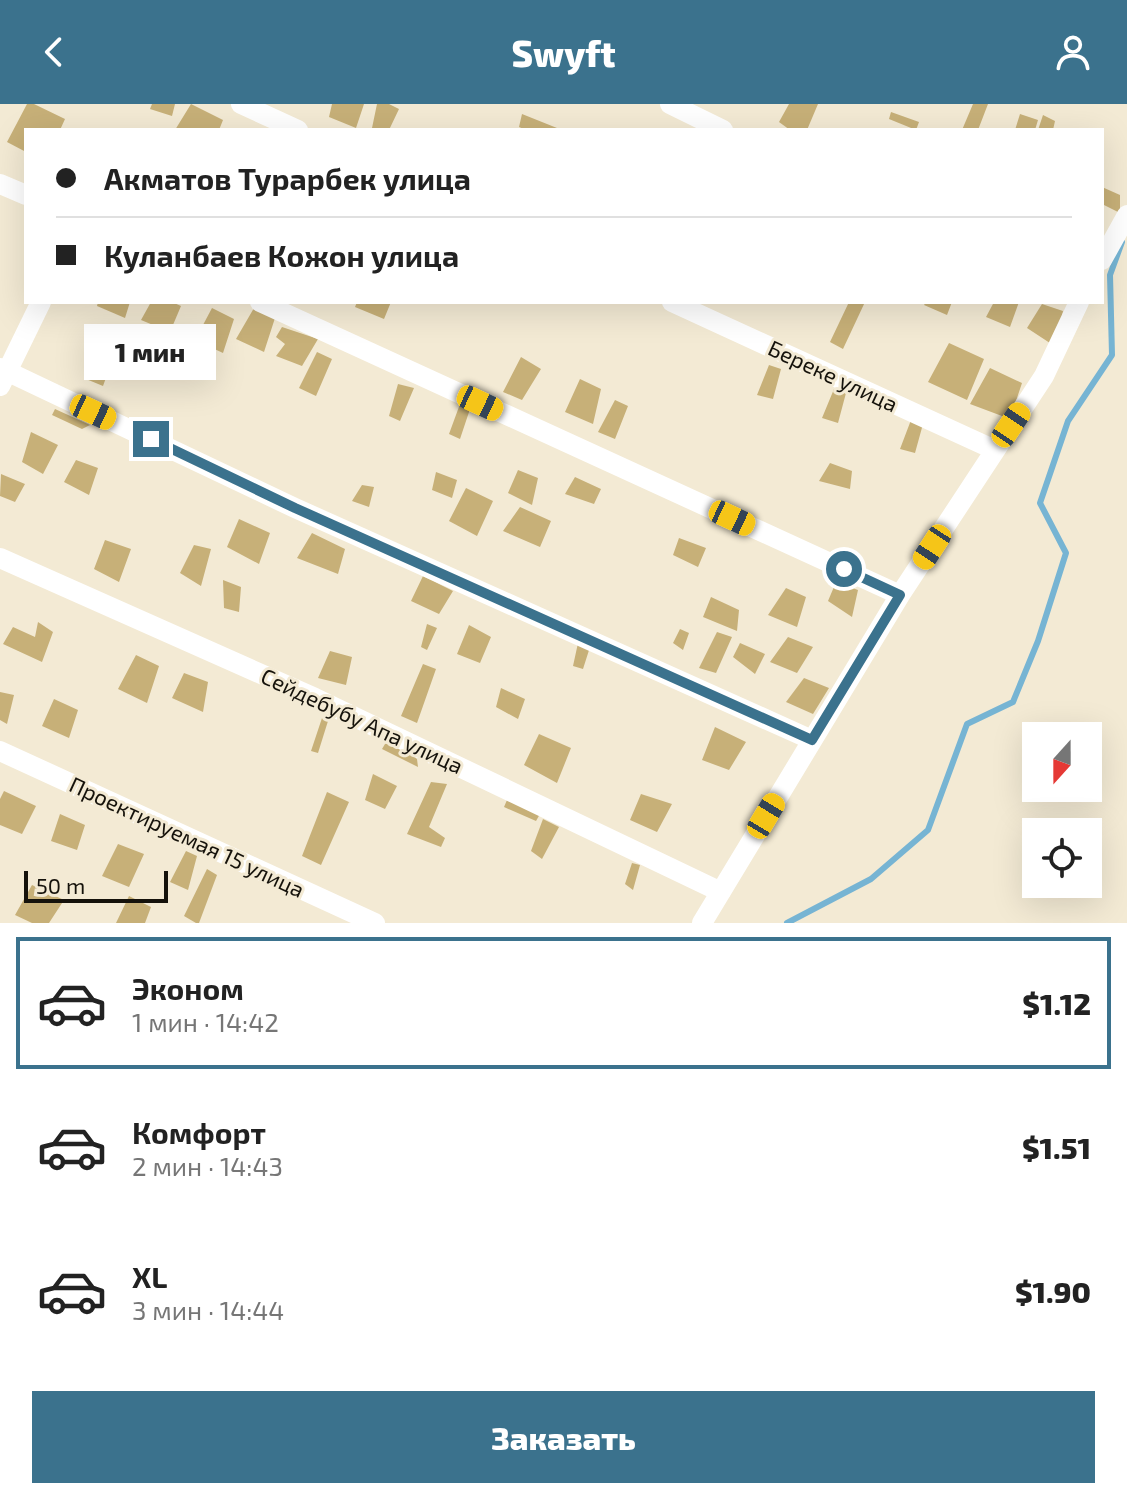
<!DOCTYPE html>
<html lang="ru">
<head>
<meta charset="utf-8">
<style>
	:root { --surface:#fff; --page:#f2f2f2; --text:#222; --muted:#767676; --line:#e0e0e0; --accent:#3b728d }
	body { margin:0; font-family:"Exo 2",sans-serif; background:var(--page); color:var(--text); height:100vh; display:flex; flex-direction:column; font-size:30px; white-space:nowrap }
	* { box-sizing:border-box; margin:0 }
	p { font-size:26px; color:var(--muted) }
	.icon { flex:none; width:44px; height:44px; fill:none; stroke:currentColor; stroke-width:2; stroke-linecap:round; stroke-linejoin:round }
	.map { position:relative; height:819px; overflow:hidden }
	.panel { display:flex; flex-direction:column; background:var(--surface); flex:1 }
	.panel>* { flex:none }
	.banner { position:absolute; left:24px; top:24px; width:1080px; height:176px; border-radius:0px; box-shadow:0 8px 32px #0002; display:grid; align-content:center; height:176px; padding:0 32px; background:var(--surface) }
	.needle { width:52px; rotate:201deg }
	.fabs { position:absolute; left:1022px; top:618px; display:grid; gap:16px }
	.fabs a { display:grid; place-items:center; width:80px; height:80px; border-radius:0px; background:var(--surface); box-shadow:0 8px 32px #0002; font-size:40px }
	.scale { position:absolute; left:24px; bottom:20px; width:144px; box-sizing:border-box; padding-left:8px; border:4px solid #15120b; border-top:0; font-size:22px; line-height:28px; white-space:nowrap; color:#15120b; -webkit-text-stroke:6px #f3ead4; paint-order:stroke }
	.end { position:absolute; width:36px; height:36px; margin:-18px; border:10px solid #3b728d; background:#fff; box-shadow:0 0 0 4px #fff }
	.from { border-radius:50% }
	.bubble { position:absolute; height:56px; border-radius:0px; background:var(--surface); box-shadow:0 8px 32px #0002; font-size:26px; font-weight:800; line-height:56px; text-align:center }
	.car { position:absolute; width:24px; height:48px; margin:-24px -12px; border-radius:10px; box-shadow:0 0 6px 2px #0007; background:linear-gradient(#f5c518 24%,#345 0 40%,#f5c518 0 76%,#345 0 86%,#f5c518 0) }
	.banner b { display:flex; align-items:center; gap:28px; height:76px; font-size:30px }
	.banner b+b { border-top:2px solid var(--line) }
	.banner i { width:20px; height:20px; background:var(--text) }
	ul { padding:14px 0 0; list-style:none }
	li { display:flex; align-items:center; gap:24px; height:132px; margin:0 16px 12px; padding:0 16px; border:4px solid transparent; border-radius:0px }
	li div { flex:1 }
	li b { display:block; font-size:30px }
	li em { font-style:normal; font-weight:800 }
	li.active { border-color:var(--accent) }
	li>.icon { width:72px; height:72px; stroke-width:1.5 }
	.cta { display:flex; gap:16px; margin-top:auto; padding:16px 32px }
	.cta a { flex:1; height:92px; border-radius:0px; background:var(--accent); color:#fff; font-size:32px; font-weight:800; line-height:92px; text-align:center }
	header { display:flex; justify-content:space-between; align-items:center; height:104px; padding:0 32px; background:var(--accent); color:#fff; font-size:36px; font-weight:800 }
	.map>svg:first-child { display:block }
</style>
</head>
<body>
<header><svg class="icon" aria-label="back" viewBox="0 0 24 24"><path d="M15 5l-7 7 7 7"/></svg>Swyft<svg class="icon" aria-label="person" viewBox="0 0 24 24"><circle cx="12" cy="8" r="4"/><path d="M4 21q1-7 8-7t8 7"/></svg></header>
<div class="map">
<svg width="1127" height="819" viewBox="0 0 1127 819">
	<rect width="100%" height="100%" fill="#f3ead4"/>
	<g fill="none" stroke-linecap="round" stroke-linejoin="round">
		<path stroke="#76b4d3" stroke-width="6" d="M 787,819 L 871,775 L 928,726 L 967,620 L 1013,598 L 1038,537 L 1066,449 L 1040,399 L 1068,317 L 1112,251 L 1110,171 L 1122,138"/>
	</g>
	<path fill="#c7b078" d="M 27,0 L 34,0 L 65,15 L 60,26 L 26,26 L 26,48 L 7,38 Z
		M 152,0 L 175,0 L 172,12 L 150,5 Z
		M 191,0 L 223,16 L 219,26 L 175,26 Z
		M 332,0 L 364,0 L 356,24 L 329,13 Z
		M 377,0 L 389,0 L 399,5 L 389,26 L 372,24 Z
		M 789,0 L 818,0 L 807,26 L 790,26 L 779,18 Z
		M 973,0 L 988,0 L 978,26 L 962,26 Z
		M 891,8 L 919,18 L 916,26 L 889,15 Z
		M 522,10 L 562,26 L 526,26 L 519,23 Z
		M 1020,10 L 1038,16 L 1035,26 L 1015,26 Z
		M 1043,11 L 1055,17 L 1053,26 L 1038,26 Z
		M 1102,83 L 1120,91 L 1120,109 L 1102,100 Z
		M 98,198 L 130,198 L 125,214 L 97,202 Z
		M 151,198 L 172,198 L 181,202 L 170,228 L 141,216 Z
		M 357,198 L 391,198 L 384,215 L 355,203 Z
		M 849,198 L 865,198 L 843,245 L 830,238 Z
		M 926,198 L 952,198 L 947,211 L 924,201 Z
		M 994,198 L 1019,198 L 1010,223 L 986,213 Z
		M 1042,200 L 1063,207 L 1056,243 L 1027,224 Z
		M 212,204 L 234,215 L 223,249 L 195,236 Z
		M 254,204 L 275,214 L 264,248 L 236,235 Z
		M 282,223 L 318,235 L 302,262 L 276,252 L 285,240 L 276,233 Z
		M 949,239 L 984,255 L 967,296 L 928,278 Z
		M 317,248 L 332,255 L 316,292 L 299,284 Z
		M 95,252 L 111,260 L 103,282 L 86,275 Z
		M 521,253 L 541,265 L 522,296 L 503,288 Z
		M 769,261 L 781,265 L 773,295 L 757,291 Z
		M 990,264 L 1022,279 L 1010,315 L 970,300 Z
		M 580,275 L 601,285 L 593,320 L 565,308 Z
		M 398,280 L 414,284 L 400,317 L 389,312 Z
		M 834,285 L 846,289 L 838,319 L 822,314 Z
		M 615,296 L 628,302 L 615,335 L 598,328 Z
		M 460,300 L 470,305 L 460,335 L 449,330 Z
		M 55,305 L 90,321 L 82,325 L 52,311 Z
		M 911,316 L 923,320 L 915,349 L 900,345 Z
		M 31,328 L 58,341 L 43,370 L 22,358 Z
		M 76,356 L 98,364 L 89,391 L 64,378 Z
		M 830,359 L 852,367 L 850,385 L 819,377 Z
		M 518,366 L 538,374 L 532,401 L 508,389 Z
		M 436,368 L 457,376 L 452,394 L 432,386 Z
		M 1,370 L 25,380 L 15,398 L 0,392 Z
		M 575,373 L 601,385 L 594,400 L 565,390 Z
		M 362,381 L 374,383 L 369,403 L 352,397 Z
		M 466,384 L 493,397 L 477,432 L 449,417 Z
		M 520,403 L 551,417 L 540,443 L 503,427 Z
		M 239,415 L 270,429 L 259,460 L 227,443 Z
		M 312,429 L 345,445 L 338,470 L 297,454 Z
		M 679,434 L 706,444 L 698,463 L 673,451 Z
		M 105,436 L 131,445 L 119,478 L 94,465 Z
		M 194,441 L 211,445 L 201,482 L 180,469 Z
		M 423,472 L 453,487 L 439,510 L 411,497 Z
		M 223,476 L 241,483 L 239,508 L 224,504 Z
		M 836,478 L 858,486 L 852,513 L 828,497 Z
		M 786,484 L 806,493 L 797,523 L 768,511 Z
		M 711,493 L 739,506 L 737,527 L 703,513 Z
		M 38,518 L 53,528 L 42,558 L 3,540 L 13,523 L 35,533 Z
		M 427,520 L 437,524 L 427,546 L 421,543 Z
		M 469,521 L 491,533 L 480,559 L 457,550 Z
		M 680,525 L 689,529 L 683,546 L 673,539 Z
		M 717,528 L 732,533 L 716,569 L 699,564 Z
		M 788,533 L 813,543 L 797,569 L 770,558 Z
		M 578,539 L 590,543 L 583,565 L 573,562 Z
		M 740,539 L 765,550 L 755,570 L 733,553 Z
		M 330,547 L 352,553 L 346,581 L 318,574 Z
		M 136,551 L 159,562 L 147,599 L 118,585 Z
		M 423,560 L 436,565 L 417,619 L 401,612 Z
		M 184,569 L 208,578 L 203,608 L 172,594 Z
		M 804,574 L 829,584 L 813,610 L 786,598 Z
		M 501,584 L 525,595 L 518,615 L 496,603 Z
		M 0,588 L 14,591 L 7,620 L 0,616 Z
		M 54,595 L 78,606 L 69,634 L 42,622 Z
		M 322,614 L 328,617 L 318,649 L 311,647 Z
		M 715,623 L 746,638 L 729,666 L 702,656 Z
		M 539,630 L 571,644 L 557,679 L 524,661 Z
		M 388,635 L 417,655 L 418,663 L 382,645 Z
		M 373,670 L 397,682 L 385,705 L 365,696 Z
		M 431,678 L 447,680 L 429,723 L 445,734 L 441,743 L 407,730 Z
		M 4,687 L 36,702 L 22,730 L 0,721 L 0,695 Z
		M 327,688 L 349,698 L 321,761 L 302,752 Z
		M 641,690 L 672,700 L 657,728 L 630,716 Z
		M 507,696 L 540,710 L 536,717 L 504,703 Z
		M 60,710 L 85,721 L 77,746 L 51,737 Z
		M 543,715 L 559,723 L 542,755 L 531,747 Z
		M 118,740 L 144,750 L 129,783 L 102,772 Z
		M 186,747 L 197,752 L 188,786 L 170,778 Z
		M 632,759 L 640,761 L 633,786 L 625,780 Z
		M 207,765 L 217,771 L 199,819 L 196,819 L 184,812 Z
		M 32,781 L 64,796 L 49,819 L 32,819 L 15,811 Z
		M 129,792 L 151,803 L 145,819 L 116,819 Z"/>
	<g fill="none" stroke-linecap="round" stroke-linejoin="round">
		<path stroke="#fff" stroke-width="20" d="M 241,0 L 298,26
			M 670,0 L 723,26
			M 0,80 L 26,91
			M 1102,156 L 1127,111
			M 260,198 L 900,491
			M 672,198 L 995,346
			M 0,264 L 295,404 L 812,636
			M 0,282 L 41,198
			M 0,454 L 315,594 L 721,788
			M 0,647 L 375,819
			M 702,819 L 900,491 L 1044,272 L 1079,198"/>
	</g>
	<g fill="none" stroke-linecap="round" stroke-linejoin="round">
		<path stroke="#3b728d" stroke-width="10" d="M 151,335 L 295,404 L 812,636 L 900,491 L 844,465"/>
	</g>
	<g text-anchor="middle" stroke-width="6" stroke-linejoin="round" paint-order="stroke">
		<g font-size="22" fill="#15120b" stroke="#f3ead4">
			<text transform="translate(833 272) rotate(25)" y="8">Береке улица</text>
			<text transform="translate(362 617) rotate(25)" y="8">Сейдебубу Апа улица</text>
			<text transform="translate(187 733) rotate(25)" y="8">Проектируемая 15 улица</text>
		</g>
	</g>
</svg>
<div class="fabs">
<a><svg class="needle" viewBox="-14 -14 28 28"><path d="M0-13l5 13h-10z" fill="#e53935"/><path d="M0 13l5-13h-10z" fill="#767676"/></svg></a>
<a><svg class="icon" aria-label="locate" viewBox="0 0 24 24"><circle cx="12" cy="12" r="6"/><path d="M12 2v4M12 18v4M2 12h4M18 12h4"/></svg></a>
</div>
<div class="scale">50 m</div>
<i class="end from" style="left:844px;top:465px"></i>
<i class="end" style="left:151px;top:335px"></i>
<div class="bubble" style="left:84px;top:220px;width:132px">1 мин</div>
<i class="car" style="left:480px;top:299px;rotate:115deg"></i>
<i class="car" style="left:93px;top:308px;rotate:115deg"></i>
<i class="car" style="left:1011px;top:321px;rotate:34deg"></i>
<i class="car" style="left:732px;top:414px;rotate:115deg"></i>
<i class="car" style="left:932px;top:443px;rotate:213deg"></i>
<i class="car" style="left:766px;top:712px;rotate:31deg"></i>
<div class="banner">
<b><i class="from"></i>Акматов Турарбек улица</b>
<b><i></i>Куланбаев Кожон улица</b>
</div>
</div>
<section class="panel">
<ul>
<li class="active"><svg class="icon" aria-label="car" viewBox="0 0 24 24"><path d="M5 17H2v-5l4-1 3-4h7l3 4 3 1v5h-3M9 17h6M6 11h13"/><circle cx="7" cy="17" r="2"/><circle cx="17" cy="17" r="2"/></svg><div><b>Эконом</b><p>1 мин · 14:42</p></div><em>$1.12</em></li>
<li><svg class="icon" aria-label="car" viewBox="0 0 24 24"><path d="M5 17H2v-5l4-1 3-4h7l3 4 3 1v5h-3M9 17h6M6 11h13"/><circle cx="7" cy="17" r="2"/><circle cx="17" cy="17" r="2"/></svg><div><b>Комфорт</b><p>2 мин · 14:43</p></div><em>$1.51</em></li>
<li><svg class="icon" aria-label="car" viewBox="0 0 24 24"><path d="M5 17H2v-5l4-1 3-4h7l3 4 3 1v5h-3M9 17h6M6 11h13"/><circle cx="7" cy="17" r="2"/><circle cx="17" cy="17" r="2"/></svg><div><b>XL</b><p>3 мин · 14:44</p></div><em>$1.90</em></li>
</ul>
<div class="cta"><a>Заказать</a></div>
</section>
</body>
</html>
